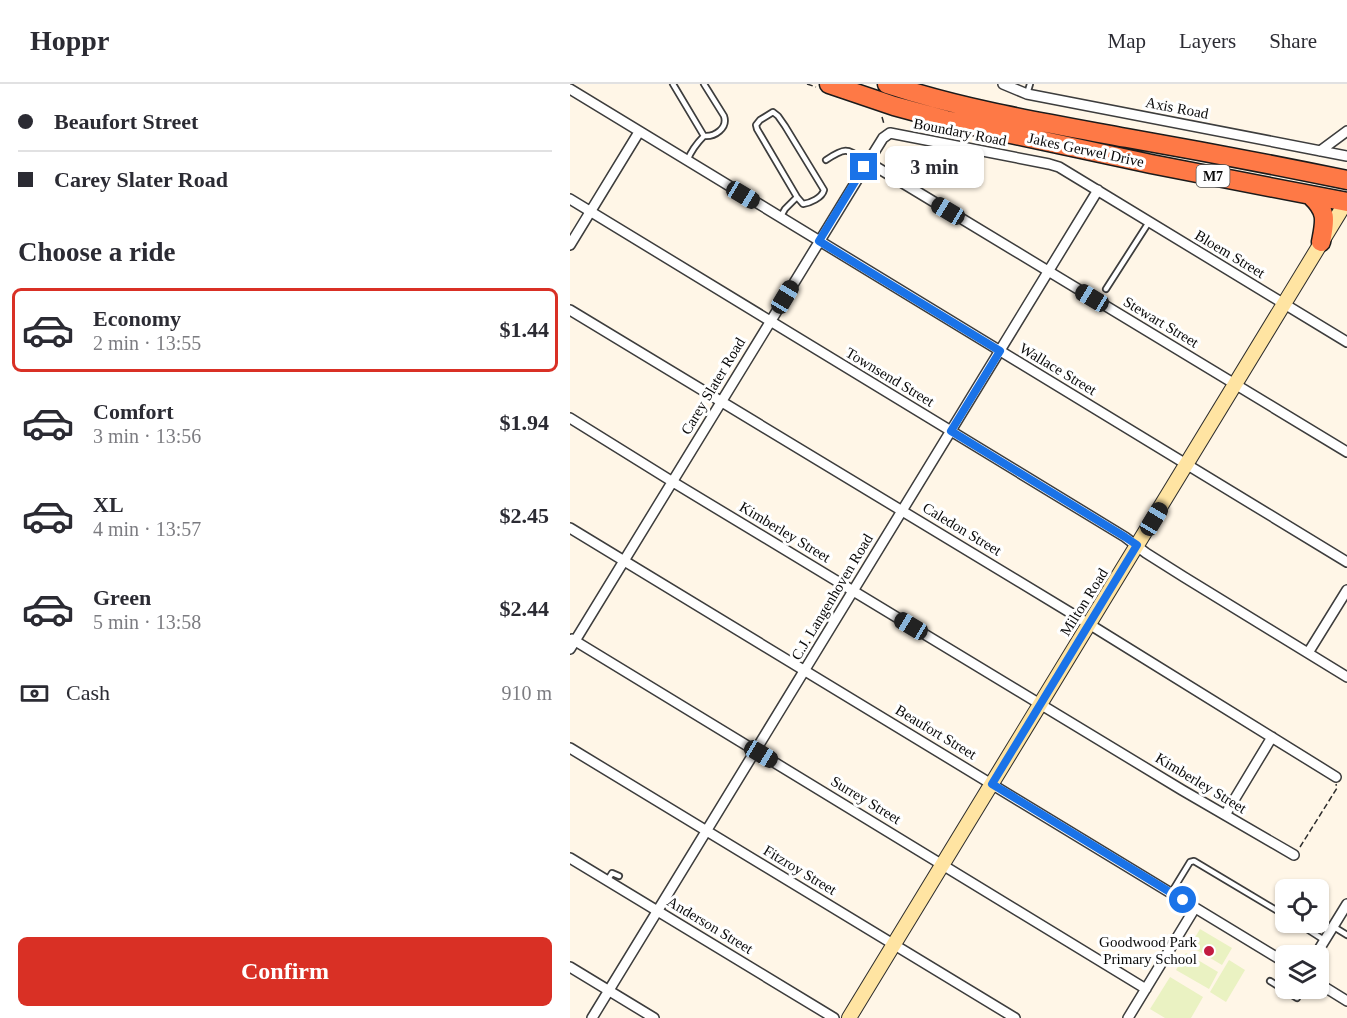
<!DOCTYPE html>
<html lang="en">
<head>
<meta charset="utf-8">
<style>
	:root { --surface:#fff; --page:#f7f7f7; --text:#2b2b33; --muted:#7c7c81; --line:#e1e1e2; --accent:#d93025 }
	body { margin:0; font-family:Georgia,serif; background:var(--page); color:var(--text); height:100vh; display:flex; flex-direction:column; font-size:22px; white-space:nowrap }
	* { box-sizing:border-box; margin:0 }
	p { font-size:20px; color:var(--muted) }
	.icon { flex:none; width:33px; height:33px; fill:none; stroke:currentColor; stroke-width:2; stroke-linecap:round; stroke-linejoin:round }
	.map { position:relative; flex:1; overflow:hidden }
	.side { display:flex; flex-direction:column; background:var(--surface); width:570px }
	.side>* { flex:none }
	.top-card { display:grid; align-content:center; height:132px; padding:0 18px; background:var(--surface) }
	.controls { position:absolute; left:705px; top:795px; display:grid; gap:12px }
	.controls a { display:grid; place-items:center; width:54px; height:54px; border-radius:9px; background:var(--surface); box-shadow:0 2px 4px #0004; font-size:30px }
	.end { position:absolute; width:27px; height:27px; margin:-14px; border:8px solid #1a73e8; background:#fff; box-shadow:0 0 0 3px #fff }
	.from { border-radius:50% }
	.bubble { position:absolute; height:42px; border-radius:9px; background:var(--surface); box-shadow:0 2px 4px #0004; font-size:20px; font-weight:600; line-height:42px; text-align:center }
	.car { position:absolute; width:18px; height:36px; margin:-18px -9px; border-radius:8px; box-shadow:0 0 4px 2px #0007; background:linear-gradient(#222 24%,#8ab4d8 0 40%,#222 0 76%,#8ab4d8 0 86%,#222 0) }
	.top-card b { display:flex; align-items:center; gap:21px; height:57px; font-size:22px }
	.top-card b+b { border-top:2px solid var(--line) }
	.top-card i { width:15px; height:15px; background:var(--text) }
	ul { padding:0; list-style:none }
	li { display:flex; align-items:center; gap:18px; height:84px; margin:0 12px 9px; padding:0 6px; border:3px solid transparent; border-radius:9px }
	li div { flex:1 }
	li b { display:block; font-size:22px }
	li em { font-style:normal; font-weight:600 }
	li.selected { border-color:var(--accent) }
	li>.icon { width:54px; height:54px; stroke-width:1.5 }
	h2 { padding:0 18px; font-size:27px; line-height:72px }
	.pay { display:flex; align-items:center; gap:15px; height:66px; padding:0 18px; font-size:22px }
	.pay p { margin-inline-start:auto }
	.button { display:flex; gap:12px; margin-top:auto; padding:12px 18px }
	.button a { flex:1; height:69px; border-radius:9px; background:var(--accent); color:#fff; font-size:24px; font-weight:600; line-height:69px; text-align:center }
	header { display:flex; align-items:center; gap:36px; box-sizing:border-box; height:84px; padding:0 30px; background:var(--surface); border-bottom:2px solid var(--line) }
	header strong { font-size:28px }
	nav { display:flex; gap:33px; margin-inline-start:auto; font-size:21px }
	main { display:flex; flex:1; min-height:0 }
	.map>svg:first-child { display:block }
</style>
</head>
<body>
<header>
<strong>Hoppr</strong>
<nav><a>Map</a><a>Layers</a><a>Share</a></nav>
</header>
<main>
<section class="side">
<div class="top-card">
<b><i class="from"></i>Beaufort Street</b>
<b><i></i>Carey Slater Road</b>
</div>
<h2>Choose a ride</h2>
<ul>
<li class="selected"><svg class="icon" aria-label="car" viewBox="0 0 24 24"><path d="M5 17H2v-5l4-1 3-4h7l3 4 3 1v5h-3M9 17h6M6 11h13"/><circle cx="7" cy="17" r="2"/><circle cx="17" cy="17" r="2"/></svg><div><b>Economy</b><p>2 min · 13:55</p></div><em>$1.44</em></li>
<li><svg class="icon" aria-label="car" viewBox="0 0 24 24"><path d="M5 17H2v-5l4-1 3-4h7l3 4 3 1v5h-3M9 17h6M6 11h13"/><circle cx="7" cy="17" r="2"/><circle cx="17" cy="17" r="2"/></svg><div><b>Comfort</b><p>3 min · 13:56</p></div><em>$1.94</em></li>
<li><svg class="icon" aria-label="car" viewBox="0 0 24 24"><path d="M5 17H2v-5l4-1 3-4h7l3 4 3 1v5h-3M9 17h6M6 11h13"/><circle cx="7" cy="17" r="2"/><circle cx="17" cy="17" r="2"/></svg><div><b>XL</b><p>4 min · 13:57</p></div><em>$2.45</em></li>
<li><svg class="icon" aria-label="car" viewBox="0 0 24 24"><path d="M5 17H2v-5l4-1 3-4h7l3 4 3 1v5h-3M9 17h6M6 11h13"/><circle cx="7" cy="17" r="2"/><circle cx="17" cy="17" r="2"/></svg><div><b>Green</b><p>5 min · 13:58</p></div><em>$2.44</em></li>
</ul>
<div class="pay"><svg class="icon" aria-label="cash" viewBox="0 0 24 24"><path d="M3 7h18v10H3z"/><circle cx="12" cy="12" r="2"/></svg>Cash<p>910 m</p></div>
<div class="button"><a>Confirm</a></div>
</section>
<div class="map">
<svg width="777" height="934" viewBox="0 0 777 934">
	<rect width="100%" height="100%" fill="#fff6e7"/>
	<path fill="#eaf2c2" d="M 630,845 L 662,864 L 652,881 L 620,862 Z
		M 616,869 L 648,888 L 639,905 L 606,886 Z
		M 659,876 L 675,886 L 656,918 L 640,908 Z
		M 600,893 L 633,913 L 621,934 L 595,934 L 580,925 Z"/>
	<g fill="none" stroke-linecap="round" stroke-linejoin="round">
		<g stroke="#3d3d3d" stroke-width="8">
			<path id="lane" d="M 103,0 L 134,52
				M 457,10 L 460,0
				M 203,28 L 208,32 L 215,42 L 254,106 C 252,114 240,119 233,120 L 227,113 L 187,45 L 186,41 L 190,36 Z
				M 256,76 C 277,62 277,65 298,78
				M 117,77 C 121,67 126,60 134,52 C 145,53 158,44 154,32 L 134,0
				M 210,134 L 215,125 L 227,113
				M 536,205 L 579,138
				M 37,797 L 42,789 L 49,792
				M 601,809 L 620,778 L 624,777 L 716,832
				M 726,838 L 754,856
				M 764,843 L 777,851
				M 700,897 L 727,914 L 733,904"/>
		</g>
		<g stroke="#3d3d3d" stroke-width="12">
			<path id="street" d="M 433,0 L 457,10 L 777,72
				M 0,5 L 777,478
				M 750,67 L 777,47
				M 298,78 L 777,368
				M 0,115 L 555,453 L 576,469 L 614,493 L 777,593
				M 0,161 L 69,48
				M 0,226 L 519,540 L 766,693
				M 0,334 L 103,398 L 612,706 L 724,771
				M 0,444 L 716,879
				M 2,555 L 576,905
				M 0,565 L 295,83 L 313,54 L 320,49 L 479,80 L 489,83 L 777,258
				M 738,569 L 777,506
				M 0,664 L 445,934
				M 655,731 L 702,653
				M 0,774 L 264,934
				M 745,872 L 777,820
				M 0,883 L 84,934
				M 748,899 L 777,917
				M 22,934 L 528,106
				M 558,934 L 625,824"/>
		</g>
		<g stroke="#2c2c2c" stroke-width="16">
			<path id="secondary" d="M 279,934 L 776,118"/>
		</g>
		<g stroke="#1b1b1b" stroke-width="21">
			<path id="highway" d="M 259,0 L 324,22 L 376,36 L 581,80 L 777,118
				M 317,0 C 395,26 476,39 557,54 C 631,67 704,81 777,96
				M 741,112 C 758,128 755,137 751,158"/>
		</g>
		<path stroke="#2c2c2c" stroke-width="1.5" stroke-dasharray="6 3" stroke-linecap="butt" d="M 237,0 L 246,3
			M 312,33 L 314,40
			M 730,763 L 767,704 L 766,700"/>
		<use href="#lane" stroke="#fff" stroke-width="4.5"/>
		<use href="#street" stroke="#fff" stroke-width="9"/>
		<use href="#secondary" stroke="#ffe4a2" stroke-width="14"/>
		<use href="#highway" stroke="#fe7946" stroke-width="18"/>
	</g>
	<g fill="none" stroke-linecap="round" stroke-linejoin="round">
		<path stroke="#1a73e8" stroke-width="8" d="M 294,83 L 249,157 L 430,267 L 381,347 L 555,453 L 567,461 L 422,700 L 613,816"/>
	</g>
	<circle fill="#c21b41" stroke="#fff" stroke-width="2" cx="639" cy="867" r="6"/>
	<g text-anchor="middle" stroke-width="6" stroke-linejoin="round" paint-order="stroke">
		<rect fill="#fff" stroke="#545454" stroke-width="1.5" x="626.5" y="81" width="33" height="22" rx="4.5"/>
		<g font-size="14" font-weight="bold" fill="#0a0a0a">
			<text x="643" y="97">M7</text>
		</g>
		<g font-size="15" fill="#0a0a0a" stroke="#fff">
			<text transform="translate(607 24) rotate(11)" y="5">Axis Road</text>
			<text transform="translate(390 48) rotate(11)" y="5">Boundary Road</text>
			<text transform="translate(516 66) rotate(12)" y="5">Jakes Gerwel Drive</text>
			<text transform="translate(660 170) rotate(31)" y="5">Bloem Street</text>
			<text transform="translate(591 238) rotate(31)" y="5">Stewart Street</text>
			<text transform="translate(488 285) rotate(31)" y="5">Wallace Street</text>
			<text transform="translate(320 293) rotate(31)" y="5">Townsend Street</text>
			<text transform="translate(143 302) rotate(-59)" y="5">Carey Slater Road</text>
			<text transform="translate(392 445) rotate(31)" y="5">Caledon Street</text>
			<text transform="translate(215 448) rotate(31)" y="5">Kimberley Street</text>
			<text transform="translate(262 513) rotate(-59)" y="5">C.J. Langenhoven Road</text>
			<text transform="translate(514 518) rotate(-58)" y="5">Milton Road</text>
			<text transform="translate(366 648) rotate(31)" y="5">Beaufort Street</text>
			<text transform="translate(631 699) rotate(31)" y="5">Kimberley Street</text>
			<text transform="translate(296 716) rotate(31)" y="5">Surrey Street</text>
			<text transform="translate(230 786) rotate(31)" y="5">Fitzroy Street</text>
			<text transform="translate(140 841) rotate(31)" y="5">Anderson Street</text>
		</g>
		<g font-size="15" fill="#0a0a0a" stroke="#fff" text-anchor="end">
			<text x="627" y="863">Goodwood Park<tspan x="627" dy="17">Primary School</tspan></text>
		</g>
	</g>
</svg>
<div class="controls">
<a><svg class="icon" aria-label="locate" viewBox="0 0 24 24"><circle cx="12" cy="12" r="6"/><path d="M12 2v4M12 18v4M2 12h4M18 12h4"/></svg></a>
<a><svg class="icon" aria-label="layers" viewBox="0 0 24 24"><path d="M12 4l9 5-9 5-9-5zM3 14l9 5 9-5"/></svg></a>
</div>
<i class="end from" style="left:613px;top:816px"></i>
<i class="end" style="left:294px;top:83px"></i>
<div class="bubble" style="left:315px;top:62px;width:99px">3 min</div>
<i class="car" style="left:173px;top:111px;rotate:121deg"></i>
<i class="car" style="left:378px;top:127px;rotate:301deg"></i>
<i class="car" style="left:215px;top:213px;rotate:31deg"></i>
<i class="car" style="left:522px;top:214px;rotate:301deg"></i>
<i class="car" style="left:584px;top:435px;rotate:31deg"></i>
<i class="car" style="left:341px;top:542px;rotate:301deg"></i>
<i class="car" style="left:191px;top:670px;rotate:121deg"></i>
</div>
</main>
</body>
</html>
